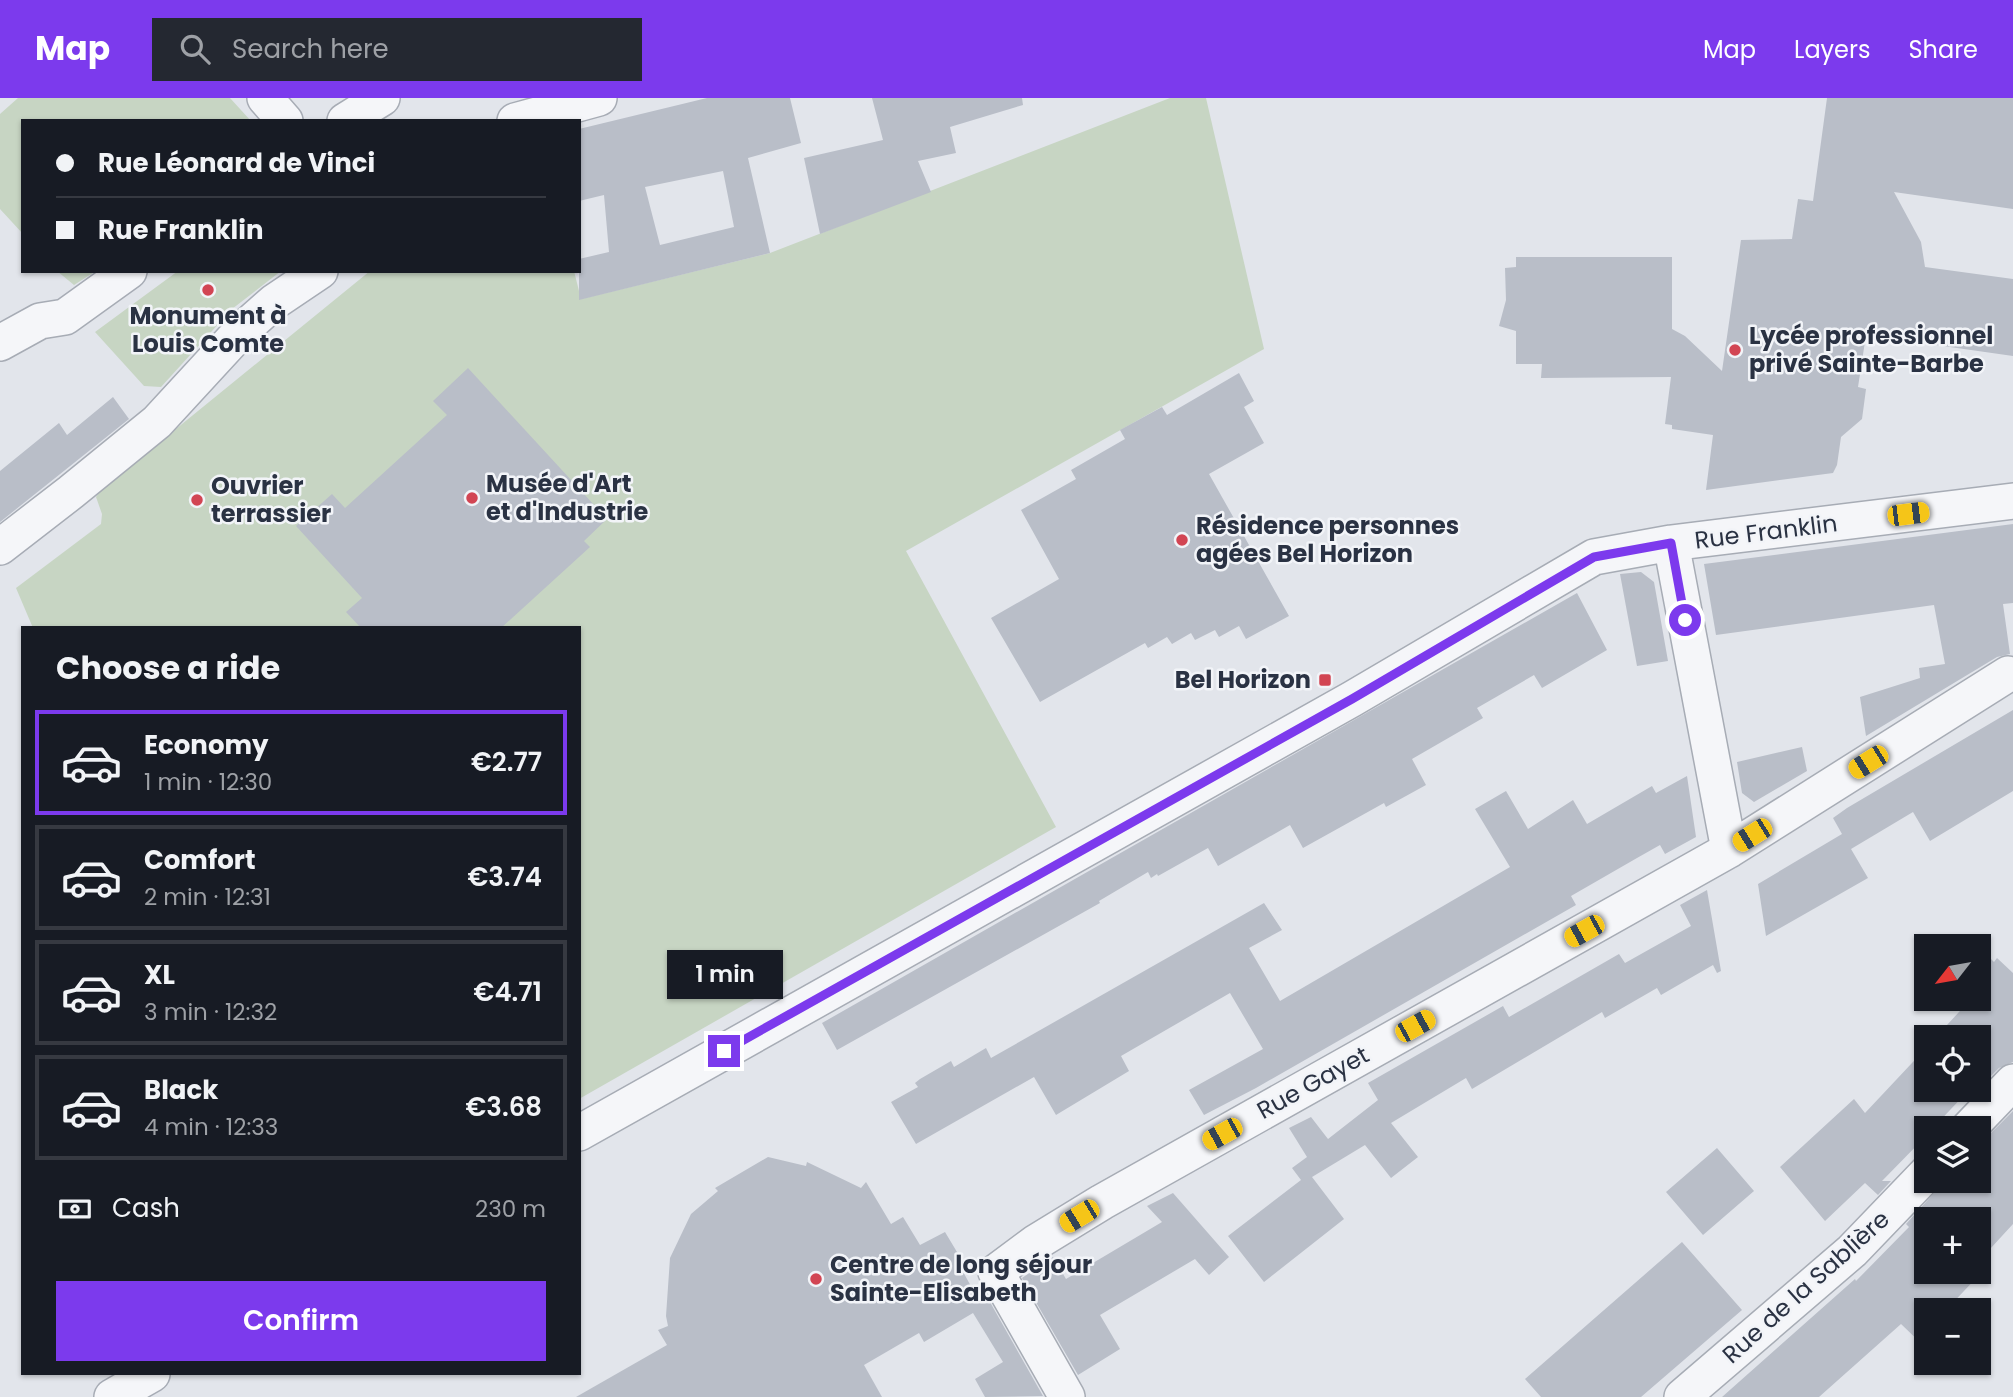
<!DOCTYPE html>
<html lang="en">
<head>
<meta charset="utf-8">
<style>
	:root { --surface:#171b24; --page:#242831; --text:#f1f3f6; --muted:#9ea1a6; --line:#363941; --accent:#7c3aed }
	body { margin:0; font-family:Poppins,sans-serif; background:var(--page); color:var(--text); height:100vh; display:flex; flex-direction:column; font-size:26px; white-space:nowrap }
	* { box-sizing:border-box; margin:0 }
	p { font-size:23px; color:var(--muted) }
	.icon { flex:none; width:38px; height:38px; fill:none; stroke:currentColor; stroke-width:2; stroke-linecap:round; stroke-linejoin:round }
	.map { position:relative; flex:1; overflow:hidden }
	.sheet { position:absolute; left:21px; top:528px; width:560px; height:749px; display:flex; flex-direction:column; background:var(--surface); border-radius:0px; box-shadow:0 2px 5px #0004 }
	.sheet>* { flex:none }
	.banner { position:absolute; left:21px; top:21px; width:560px; height:154px; border-radius:0px; box-shadow:0 2px 5px #0004; display:grid; align-content:center; height:154px; padding:0 35px; background:var(--surface) }
	.needle { width:46px; rotate:239deg }
	.fabs { position:absolute; left:1914px; top:836px; display:grid; gap:14px }
	.fabs a { display:grid; place-items:center; width:77px; height:77px; border-radius:0px; background:var(--surface); box-shadow:0 2px 5px #0004; font-size:35px }
	.end { position:absolute; width:32px; height:32px; margin:-16px; border:9px solid #7c3aed; background:#fff; box-shadow:0 0 0 4px #fff }
	.from { border-radius:50% }
	.bubble { position:absolute; height:49px; border-radius:0px; background:var(--surface); box-shadow:0 2px 5px #0004; font-size:23px; font-weight:600; line-height:49px; text-align:center }
	.car { position:absolute; width:21px; height:42px; margin:-21px -10px; border-radius:9px; box-shadow:0 0 5px 2px #0007; background:linear-gradient(#f5c518 24%,#345 0 40%,#f5c518 0 76%,#345 0 86%,#f5c518 0) }
	.banner b { display:flex; align-items:center; gap:24px; height:66px; font-size:26px }
	.banner b+b { border-top:2px solid var(--line) }
	.banner i { width:18px; height:18px; background:var(--text) }
	ul { padding:0; list-style:none }
	li { display:flex; align-items:center; gap:21px; height:105px; margin:0 14px 10px; padding:0 21px; border:4px solid var(--line); border-radius:0px }
	li div { flex:1 }
	li b { display:block; font-size:26px }
	li em { font-style:normal; font-weight:600 }
	li.on { border-color:var(--accent) }
	li>.icon { width:63px; height:63px; stroke-width:1.5 }
	h2 { padding:0 35px; font-size:32px; line-height:84px }
	.pay { display:flex; align-items:center; gap:18px; height:77px; padding:0 35px; font-size:26px }
	.pay p { margin-inline-start:auto }
	.action { display:flex; gap:14px; margin-top:auto; padding:14px 35px }
	.action a { flex:1; height:80px; border-radius:0px; background:var(--accent); color:#fff; font-size:28px; font-weight:600; line-height:80px; text-align:center }
	header { display:flex; align-items:center; gap:42px; box-sizing:border-box; height:98px; padding:0 35px; background:var(--accent); color:#fff }
	header strong { font-size:33px }
	nav { display:flex; gap:38px; margin-inline-start:auto; font-size:24px }
	.search { width:490px; height:63px; background:var(--page); display:flex; align-items:center; gap:18px; box-sizing:border-box; padding:0 24px; border-radius:0px; color:var(--muted); font-size:26px }
	.map>svg:first-child { display:block }
</style>
</head>
<body>
<header>
<strong>Map</strong>
<div class="search"><svg class="icon" aria-label="search" viewBox="0 0 24 24"><circle cx="10" cy="10" r="6"/><path d="M15 15l6 6"/></svg>Search here</div>
<nav><a>Map</a><a>Layers</a><a>Share</a></nav>
</header>
<div class="map">
<svg width="2013" height="1299" viewBox="0 0 2013 1299">
	<rect width="100%" height="100%" fill="#e2e5eb"/>
	<path fill="#c7d5c3" d="M 18,0 L 230,0 L 251,23 L 23,23 L 23,136 L 0,111 L 0,16 Z
		M 1170,0 L 1206,0 L 1264,251 L 906,453 L 1056,729 L 579,1001 L 579,530 L 33,530 L 16,490 L 101,426 L 102,416 L 96,399 L 101,392 L 370,173 L 574,173 L 581,201 L 770,155 Z
		M 57,173 L 96,173 L 74,187 Z
		M 178,173 L 281,173 L 232,211 L 161,289 L 144,288 L 95,234 Z"/>
	<path fill="#b9bec8" fill-rule="evenodd" d="M 707,0 L 790,0 L 801,45 L 748,60 L 770,155 L 579,202 L 579,161 L 609,154 L 604,97 L 579,103 L 579,31 ZM 723,73 L 734,129 L 660,147 L 645,89 Z
		M 872,0 L 1022,0 L 1023,7 L 950,29 L 956,55 L 918,63 L 931,94 L 820,136 L 804,60 L 883,42 Z
		M 1827,0 L 2013,0 L 2013,111 L 1894,94 L 1921,144 L 1925,169 L 2013,181 L 2013,258 L 1866,237 L 1858,289 L 1866,291 L 1862,321 L 1841,339 L 1837,367 L 1833,375 L 1706,392 L 1713,337 L 1672,331 L 1672,327 L 1665,326 L 1671,279 L 1541,280 L 1542,266 L 1516,266 L 1516,233 L 1499,228 L 1506,202 L 1505,170 L 1516,169 L 1516,159 L 1672,159 L 1672,231 L 1685,238 L 1722,273 L 1741,142 L 1792,141 L 1798,101 L 1813,103 Z
		M 468,270 L 607,421 L 584,443 L 590,449 L 501,530 L 361,530 L 346,514 L 362,500 L 296,428 L 332,396 L 345,410 L 447,317 L 433,303 Z
		M 1239,275 L 1254,303 L 1244,309 L 1264,345 L 1209,376 L 1289,518 L 1246,541 L 1239,528 L 1219,539 L 1215,532 L 1195,542 L 1191,535 L 1172,546 L 1167,539 L 1148,550 L 1145,545 L 1040,604 L 991,520 L 1059,481 L 1021,412 L 1076,381 L 1071,372 L 1125,341 L 1120,332 L 1162,309 L 1167,317 Z
		M 113,299 L 129,321 L 0,424 L 0,373 L 59,325 L 67,337 Z
		M 2013,426 L 2013,505 L 2003,506 L 2010,556 L 1997,559 L 1866,638 L 1860,599 L 1920,580 L 1919,570 L 1945,566 L 1934,507 L 1716,537 L 1704,466 Z
		M 1641,474 L 1654,484 L 1668,563 L 1637,568 L 1620,476 Z
		M 1577,495 L 1607,552 L 1542,590 L 1534,577 L 1477,610 L 1483,620 L 1412,661 L 1426,687 L 1386,709 L 1384,705 L 1303,750 L 1290,727 L 1218,768 L 1208,750 L 1158,778 L 1157,776 L 1151,780 L 1148,774 L 1099,803 L 1100,805 L 837,952 L 822,925 Z
		M 2013,612 L 2013,693 L 1930,743 L 1913,714 L 1851,751 L 1868,780 L 1766,838 L 1758,786 L 1842,736 L 1833,720 L 1847,710 Z
		M 1802,649 L 1807,673 L 1754,704 L 1742,695 L 1737,664 Z
		M 1687,678 L 1696,739 L 1665,756 L 1660,747 L 1637,760 L 1571,798 L 1576,807 L 1256,990 L 1204,1017 L 1189,992 L 1263,951 L 1230,895 L 1121,958 L 1129,973 L 1056,1017 L 1034,979 L 916,1046 L 891,1004 L 918,989 L 915,985 L 920,981 L 951,963 L 954,969 L 986,950 L 991,960 L 1264,805 L 1282,832 L 1249,850 L 1280,903 L 1510,769 L 1475,711 L 1506,693 L 1528,731 L 1573,702 L 1587,726 L 1652,688 L 1656,695 Z
		M 1707,792 L 1721,873 L 1717,875 L 1713,867 L 1661,897 L 1657,890 L 1605,920 L 1602,914 L 1472,991 L 1466,980 L 1391,1025 L 1418,1059 L 1391,1080 L 1365,1047 L 1312,1079 L 1344,1121 L 1264,1184 L 1228,1138 L 1301,1082 L 1292,1070 L 1307,1059 L 1289,1030 L 1311,1019 L 1328,1041 L 1378,1002 L 1368,985 L 1503,908 L 1509,919 L 1619,856 L 1625,865 L 1691,828 L 1680,807 Z
		M 1979,849 L 1994,864 L 1997,860 L 2013,875 L 2013,964 L 1999,970 L 1979,990 L 1979,940 L 1935,940 L 1971,901 L 1979,901 Z
		M 1927,949 L 1927,992 L 1969,992 L 1932,1031 L 1927,1031 L 1927,1037 L 1882,1083 L 1891,1083 L 1878,1097 L 1865,1085 L 1825,1123 L 1780,1069 L 1854,1001 L 1865,1015 Z
		M 2013,1013 L 2013,1126 L 1979,1163 L 1979,1122 L 1927,1122 L 1927,1174 L 1982,1174 L 1945,1213 L 1927,1213 L 1927,1251 L 1901,1226 L 1819,1299 L 1722,1299 L 1855,1181 L 1856,1183 L 1909,1129 L 1906,1126 L 1945,1083 L 1979,1083 L 1979,1047 Z
		M 1717,1050 L 1754,1093 L 1703,1137 L 1666,1094 Z
		M 768,1059 L 806,1068 L 807,1064 L 861,1090 L 866,1084 L 891,1126 L 903,1119 L 920,1147 L 945,1134 L 960,1159 L 956,1161 L 978,1201 L 986,1197 L 1043,1298 L 985,1299 L 975,1281 L 1003,1264 L 973,1215 L 924,1244 L 919,1235 L 864,1267 L 882,1299 L 576,1299 L 667,1247 L 658,1232 L 668,1228 L 666,1218 L 670,1160 L 691,1116 L 718,1093 L 715,1090 Z
		M 1173,1095 L 1229,1159 L 1209,1177 L 1195,1161 L 1100,1217 L 1120,1251 L 1078,1277 L 1022,1180 L 1053,1159 L 1066,1181 L 1162,1124 L 1147,1108 Z
		M 1682,1144 L 1742,1212 L 1641,1299 L 1541,1299 L 1525,1281 Z"/>
	<g fill="none" stroke-linecap="round" stroke-linejoin="round">
		<g stroke="#a7acb5" stroke-width="38">
			<path id="street" d="M 265,0 L 285,23
				M 345,23 L 382,0
				M 515,23 L 599,0
				M 0,245 L 40,223 L 65,219 L 129,173
				M 1671,445 L 1729,752
				M 0,449 L 71,394 L 157,324 L 239,235 L 274,204 L 320,173
				M 1968,1031 L 2013,984
				M 579,1035 L 1352,601 L 1594,459 L 1671,445 L 2013,403
				M 112,1299 L 152,1276
				M 1067,1299 L 996,1174 L 1035,1145 L 1102,1104 L 1729,752 L 2008,576
				M 1682,1299 L 1852,1153 L 1927,1075"/>
		</g>
		<use href="#street" stroke="#f5f6f9" stroke-width="35"/>
	</g>
	<g fill="none" stroke-linecap="round" stroke-linejoin="round">
		<path stroke="#7c3aed" stroke-width="9" d="M 724,953 L 1352,601 L 1594,459 L 1671,445 L 1685,522"/>
	</g>
	<g fill="#d24553" stroke="#f2f4f8" stroke-width="2.5">
		<circle cx="208" cy="192" r="7"/>
		<circle cx="1735" cy="252" r="7"/>
		<circle cx="472" cy="400" r="7"/>
		<circle cx="197" cy="402" r="7"/>
		<circle cx="1182" cy="442" r="7"/>
		<rect x="1318" y="575" width="14" height="14" rx="3.5"/>
		<circle cx="816" cy="1181" r="7"/>
	</g>
	<g text-anchor="middle" stroke-width="5" stroke-linejoin="round" paint-order="stroke">
		<g font-size="24" font-weight="bold" fill="#2a3243" stroke="#f2f4f8" text-anchor="start">
			<text x="208" y="226" text-anchor="middle">Monument à<tspan x="208" dy="28">Louis Comte</tspan></text>
			<text x="1749" y="246">Lycée professionnel<tspan x="1749" dy="28">privé Sainte-Barbe</tspan></text>
			<text x="486" y="394">Musée d'Art<tspan x="486" dy="28">et d'Industrie</tspan></text>
			<text x="211" y="396">Ouvrier<tspan x="211" dy="28">terrassier</tspan></text>
			<text x="1196" y="436">Résidence personnes<tspan x="1196" dy="28">agées Bel Horizon</tspan></text>
			<text x="1311" y="590" text-anchor="end">Bel Horizon</text>
			<text x="830" y="1175">Centre de long séjour<tspan x="830" dy="28">Sainte-Elisabeth</tspan></text>
		</g>
		<g font-size="24" fill="#2a3243" stroke="#f2f4f8">
			<text transform="translate(1766 434) rotate(-7)" y="8">Rue Franklin</text>
			<text transform="translate(1313 985) rotate(-29)" y="8">Rue Gayet</text>
			<text transform="translate(1806 1189) rotate(-42)" y="8">Rue de la Sablière</text>
		</g>
	</g>
</svg>
<div class="fabs">
<a><svg class="needle" viewBox="-14 -14 28 28"><path d="M0-13l5 13h-10z" fill="#e53935"/><path d="M0 13l5-13h-10z" fill="#9ea1a6"/></svg></a>
<a><svg class="icon" aria-label="locate" viewBox="0 0 24 24"><circle cx="12" cy="12" r="6"/><path d="M12 2v4M12 18v4M2 12h4M18 12h4"/></svg></a>
<a><svg class="icon" aria-label="layers" viewBox="0 0 24 24"><path d="M12 4l9 5-9 5-9-5zM3 14l9 5 9-5"/></svg></a>
<a>+</a>
<a>−</a>
</div>
<i class="end from" style="left:1685px;top:522px"></i>
<i class="end" style="left:724px;top:953px"></i>
<div class="bubble" style="left:667px;top:852px;width:116px">1 min</div>
<i class="car" style="left:1908px;top:416px;rotate:83deg"></i>
<i class="car" style="left:1868px;top:664px;rotate:238deg"></i>
<i class="car" style="left:1752px;top:737px;rotate:238deg"></i>
<i class="car" style="left:1584px;top:833px;rotate:241deg"></i>
<i class="car" style="left:1415px;top:928px;rotate:61deg"></i>
<i class="car" style="left:1222px;top:1036px;rotate:241deg"></i>
<i class="car" style="left:1079px;top:1118px;rotate:239deg"></i>
<div class="banner">
<b><i class="from"></i>Rue Léonard de Vinci</b>
<b><i></i>Rue Franklin</b>
</div>
<section class="sheet">
<h2>Choose a ride</h2>
<ul>
<li class="on"><svg class="icon" aria-label="car" viewBox="0 0 24 24"><path d="M5 17H2v-5l4-1 3-4h7l3 4 3 1v5h-3M9 17h6M6 11h13"/><circle cx="7" cy="17" r="2"/><circle cx="17" cy="17" r="2"/></svg><div><b>Economy</b><p>1 min · 12:30</p></div><em>€2.77</em></li>
<li><svg class="icon" aria-label="car" viewBox="0 0 24 24"><path d="M5 17H2v-5l4-1 3-4h7l3 4 3 1v5h-3M9 17h6M6 11h13"/><circle cx="7" cy="17" r="2"/><circle cx="17" cy="17" r="2"/></svg><div><b>Comfort</b><p>2 min · 12:31</p></div><em>€3.74</em></li>
<li><svg class="icon" aria-label="car" viewBox="0 0 24 24"><path d="M5 17H2v-5l4-1 3-4h7l3 4 3 1v5h-3M9 17h6M6 11h13"/><circle cx="7" cy="17" r="2"/><circle cx="17" cy="17" r="2"/></svg><div><b>XL</b><p>3 min · 12:32</p></div><em>€4.71</em></li>
<li><svg class="icon" aria-label="car" viewBox="0 0 24 24"><path d="M5 17H2v-5l4-1 3-4h7l3 4 3 1v5h-3M9 17h6M6 11h13"/><circle cx="7" cy="17" r="2"/><circle cx="17" cy="17" r="2"/></svg><div><b>Black</b><p>4 min · 12:33</p></div><em>€3.68</em></li>
</ul>
<div class="pay"><svg class="icon" aria-label="cash" viewBox="0 0 24 24"><path d="M3 7h18v10H3z"/><circle cx="12" cy="12" r="2"/></svg>Cash<p>230 m</p></div>
<div class="action"><a>Confirm</a></div>
</section>
</div>
</body>
</html>
